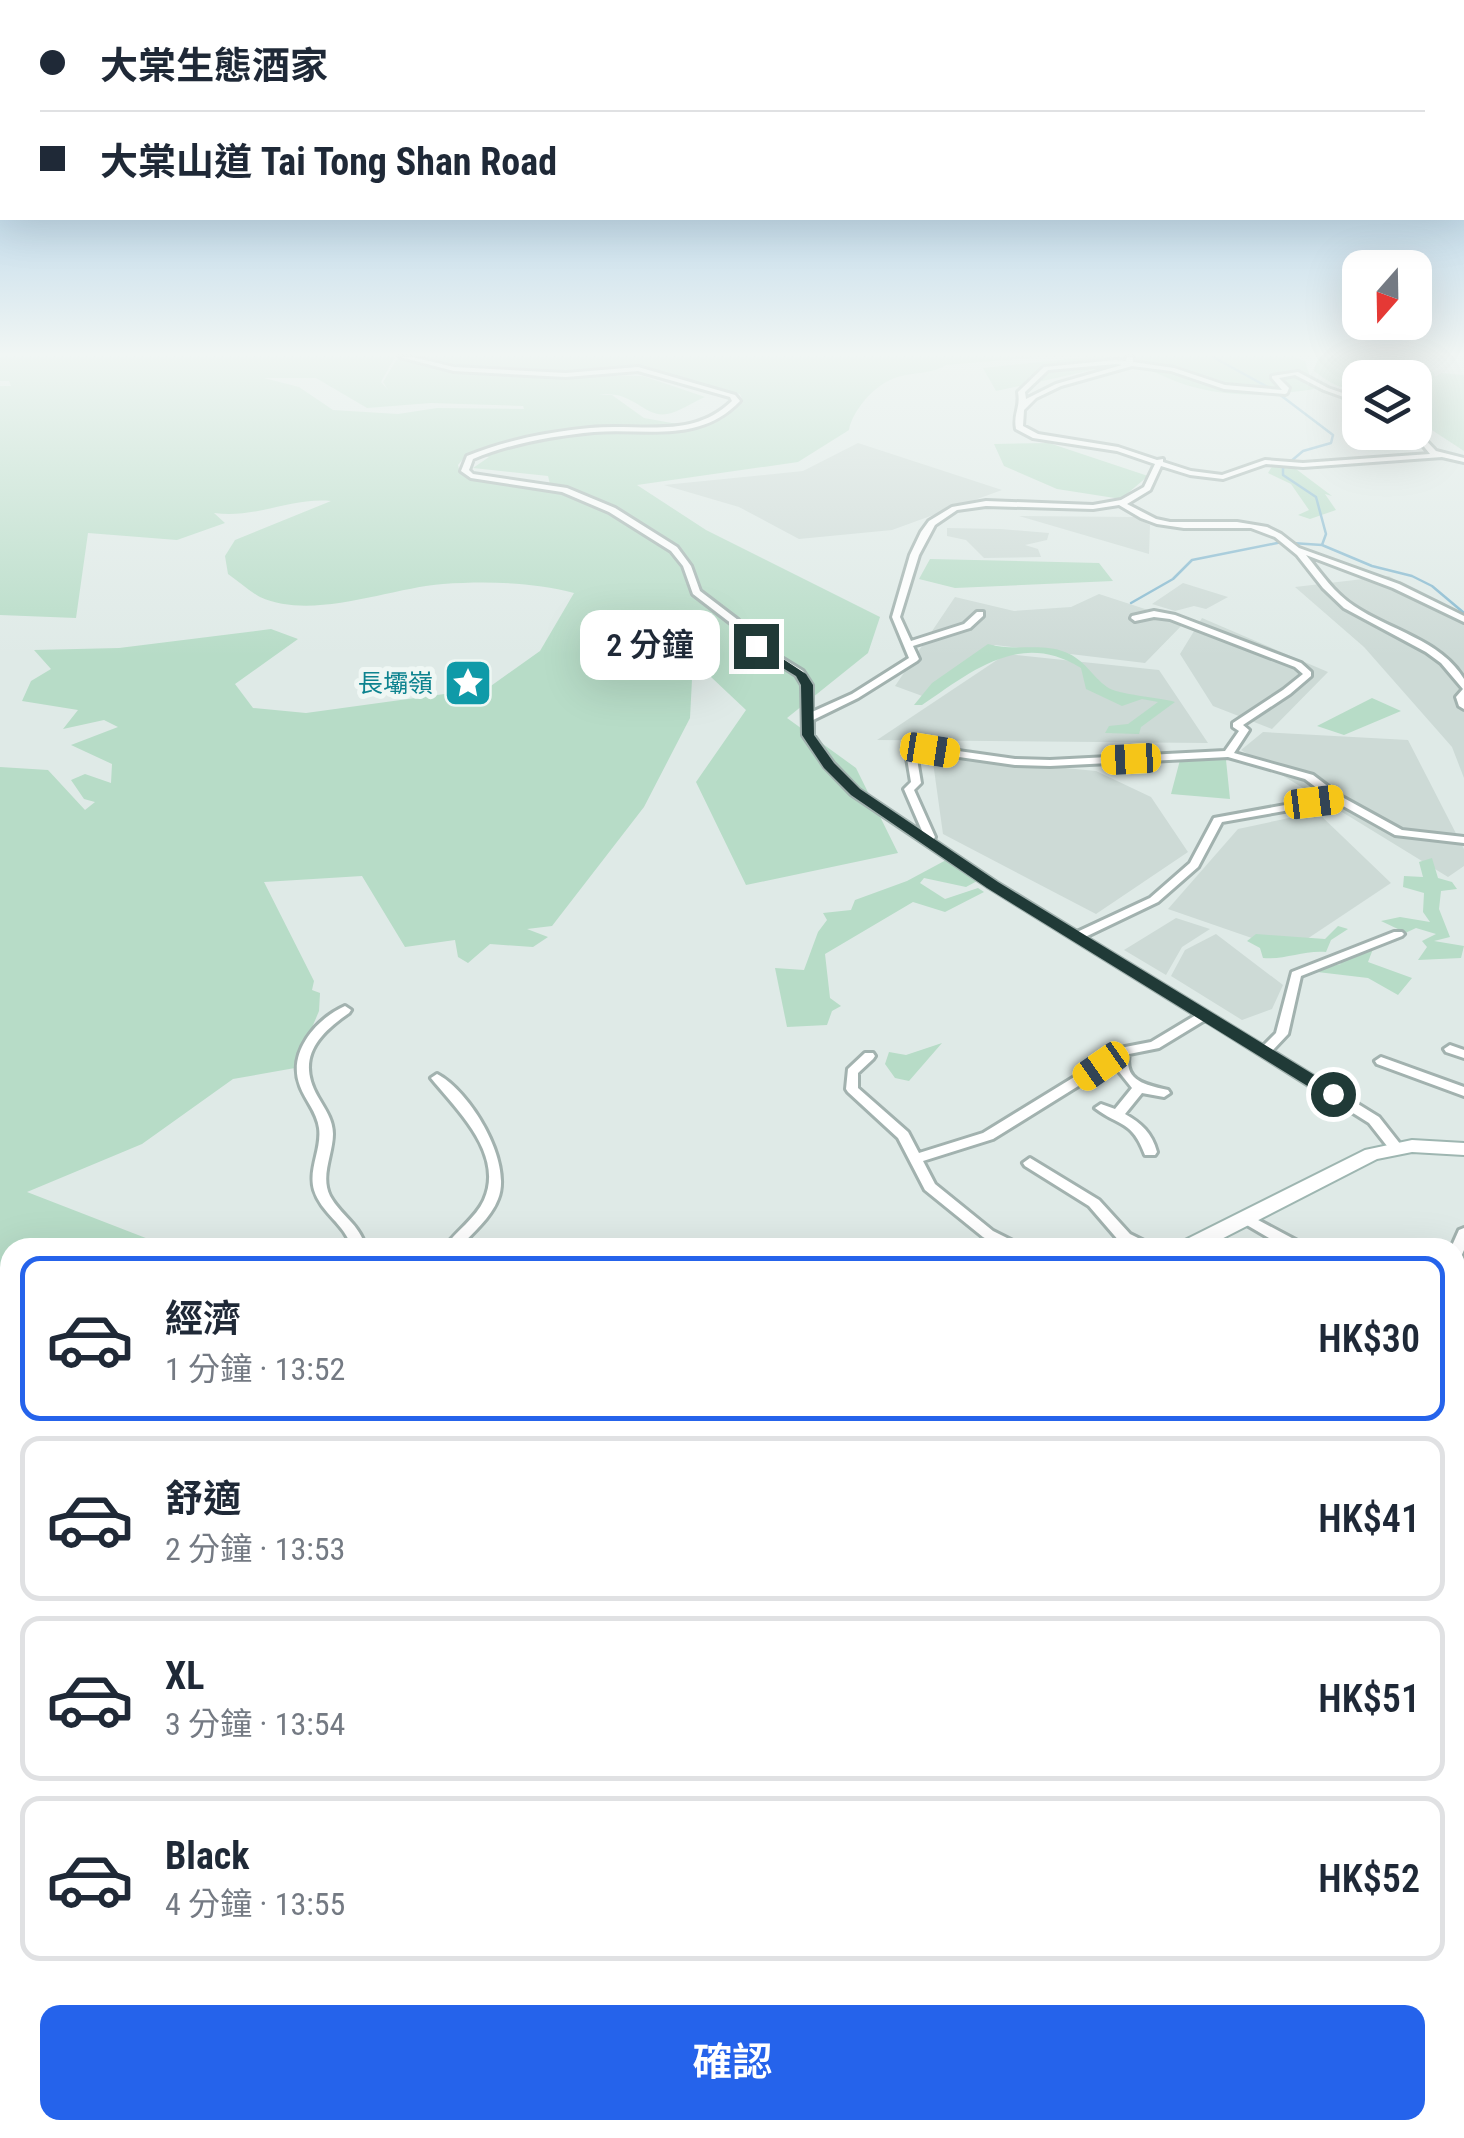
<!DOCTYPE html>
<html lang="zh-TW">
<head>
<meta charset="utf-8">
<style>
	:root { --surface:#fff; --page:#f2f2f3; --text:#1f2937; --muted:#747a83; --line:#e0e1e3; --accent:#2563eb }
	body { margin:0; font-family:"Roboto Condensed","Noto Sans TC",sans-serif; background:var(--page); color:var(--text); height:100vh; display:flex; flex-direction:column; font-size:38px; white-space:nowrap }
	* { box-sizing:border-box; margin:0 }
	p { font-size:32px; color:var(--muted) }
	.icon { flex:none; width:55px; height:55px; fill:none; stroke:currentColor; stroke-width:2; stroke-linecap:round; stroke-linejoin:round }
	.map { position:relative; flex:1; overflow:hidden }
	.sheet { position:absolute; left:0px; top:1238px; width:1465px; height:902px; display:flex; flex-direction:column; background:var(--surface); border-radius:30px 30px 0 0; box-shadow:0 10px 40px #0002 }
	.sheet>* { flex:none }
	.banner { position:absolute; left:0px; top:0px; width:1465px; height:220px; box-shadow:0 10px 40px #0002; display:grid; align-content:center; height:220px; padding:0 40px; background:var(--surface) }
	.needle { width:65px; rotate:200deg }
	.buttons { position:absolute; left:1342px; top:250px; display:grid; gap:20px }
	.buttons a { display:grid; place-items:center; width:90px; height:90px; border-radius:20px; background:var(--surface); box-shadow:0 10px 40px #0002; font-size:50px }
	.end { position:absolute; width:45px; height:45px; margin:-22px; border:12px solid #203a37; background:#fff; box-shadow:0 0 0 5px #fff }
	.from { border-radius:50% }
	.bubble { position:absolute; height:70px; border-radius:20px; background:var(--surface); box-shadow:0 10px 40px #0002; font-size:32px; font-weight:600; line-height:70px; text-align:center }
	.car { position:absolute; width:30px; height:60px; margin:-30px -15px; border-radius:12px; box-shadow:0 0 8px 2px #0007; background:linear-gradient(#f5c518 24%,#345 0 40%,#f5c518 0 76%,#345 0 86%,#f5c518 0) }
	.banner b { display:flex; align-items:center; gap:35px; height:95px; font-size:38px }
	.banner b+b { border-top:2px solid var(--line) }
	.banner i { width:25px; height:25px; background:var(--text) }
	ul { padding:18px 0 0; list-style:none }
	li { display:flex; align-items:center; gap:30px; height:165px; margin:0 20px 15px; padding:0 20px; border:5px solid var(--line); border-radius:20px }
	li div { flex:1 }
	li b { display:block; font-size:38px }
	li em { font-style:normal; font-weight:600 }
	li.active { border-color:var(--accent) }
	li>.icon { width:90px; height:90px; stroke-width:1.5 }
	.action { display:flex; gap:20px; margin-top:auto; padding:20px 40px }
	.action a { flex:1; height:115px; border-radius:20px; background:var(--accent); color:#fff; font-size:40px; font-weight:600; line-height:115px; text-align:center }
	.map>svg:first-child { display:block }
</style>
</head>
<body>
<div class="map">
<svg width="1464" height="2138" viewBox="0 0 1464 2138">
	<rect width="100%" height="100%" fill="#dfeae7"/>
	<path fill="#cddad6" d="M 858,443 L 1002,490 L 892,530 L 799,539 L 739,507 L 664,485 L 803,471 Z
		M 1019,516 L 1134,517 L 1150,525 L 1149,554 Z
		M 947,528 L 1000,529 L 1049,533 L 1047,540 L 1025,545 L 1038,549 L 1041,557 L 984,558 L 966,540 L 947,536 Z
		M 1389,576 L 1464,621 L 1464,778 L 1452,747 L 1364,647 L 1295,587 Z
		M 1183,583 L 1228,597 L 1206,609 L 1194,606 L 1175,611 L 1152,604 Z
		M 1099,594 L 1185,622 L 1145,663 L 995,645 L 925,697 L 895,686 L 955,597 L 1014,611 L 1071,607 Z
		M 1202,618 L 1328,672 L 1272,729 L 1213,706 L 1180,654 Z
		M 1006,654 L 1159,670 L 1208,743 L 877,740 Z
		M 1263,732 L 1408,740 L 1464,849 L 1464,866 L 1448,877 L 1241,750 Z
		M 932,755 L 1096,771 L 1151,797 L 1188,852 L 1096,914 L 943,834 Z
		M 1317,812 L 1391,883 L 1289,951 L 1168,909 L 1238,829 Z
		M 1176,918 L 1210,929 L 1182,947 L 1166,975 L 1124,950 Z
		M 1216,934 L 1283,985 L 1272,1009 L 1242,1020 L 1171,976 L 1185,950 Z"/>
	<path fill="#b7dcc7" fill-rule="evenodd" d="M 0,357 L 395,357 L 381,382 L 388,390 L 383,382 L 398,357 L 474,372 L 643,376 L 705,397 C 693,402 679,412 667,414 C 643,418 634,389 598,395 L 612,395 L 644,418 L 700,428 L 722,419 L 743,402 L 740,394 L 634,368 L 573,371 L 460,365 L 423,357 L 1041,357 L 946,365 C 928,376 908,371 890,380 C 872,388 852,412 849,430 L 798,462 L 637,485 L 706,530 L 880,617 L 868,653 L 787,718 L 856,768 L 898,853 L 746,885 L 696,782 L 746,710 L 693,660 L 690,718 L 644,807 L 552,926 L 527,929 L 548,937 L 533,947 L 490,944 L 468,963 L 458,957 L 455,940 L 405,947 L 362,876 L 264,882 L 314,981 L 312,990 L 320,993 L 319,1011 L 295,1068 L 233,1079 L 142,1144 L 27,1192 L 169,1247 L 10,1248 L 10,1459 L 0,1467 L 0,767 L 48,770 L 85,810 L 95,802 L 84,799 L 71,780 L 85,774 L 111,783 L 112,764 L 71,745 L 118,727 L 104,720 L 63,729 L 78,710 L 22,701 L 31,681 L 51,669 L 34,650 L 119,648 L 271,629 L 298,639 L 235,684 L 253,708 L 306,713 L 488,688 L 540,651 L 574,593 C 533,582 486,581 443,584 C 389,588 313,621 260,597 C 249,591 238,581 228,574 L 225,556 L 235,540 L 331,501 C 291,497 256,519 214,513 L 225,523 L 177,540 L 88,533 L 76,618 L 0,615 L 0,386 L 11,386 L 9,381 L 0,381 ZM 264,378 L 316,378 L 367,408 L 431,403 L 523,406 L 524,409 L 437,408 L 398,414 L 333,410 L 299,387 ZM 467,454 L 489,457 L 473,468 L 548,476 L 552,492 L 480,481 L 460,473 L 458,465 Z
		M 1088,357 L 1109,357 L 1115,365 L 996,391 L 983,368 Z
		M 1111,357 L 1295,357 L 1305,361 L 1314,389 C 1271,396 1228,398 1186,385 C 1160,376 1138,363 1111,357 Z
		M 1318,357 L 1406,357 L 1434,372 L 1435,377 L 1442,373 L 1464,375 L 1464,451 L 1415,419 L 1415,378 L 1372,373 L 1360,378 L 1360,386 C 1342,393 1328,381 1314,371 Z
		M 1049,443 L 1148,476 L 1121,499 L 1057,489 L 1004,466 L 994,444 Z
		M 1273,465 L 1292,466 L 1332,496 L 1325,494 L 1336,510 L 1310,519 L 1298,515 L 1309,510 L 1291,484 L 1268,473 Z
		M 930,559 L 1099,563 L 1113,581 L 955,588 L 919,579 Z
		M 988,644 C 1014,652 1041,642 1065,652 C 1084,659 1092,676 1107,687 C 1118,695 1159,697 1175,702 L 1141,727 L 1139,734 L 1105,733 L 1109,726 L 1128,724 L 1158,702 L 1142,699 L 1122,706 L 1086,689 L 1081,668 C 1020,630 972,671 922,705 L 914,705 L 932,683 Z
		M 1372,698 L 1401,711 L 1344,735 L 1317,726 Z
		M 1202,757 L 1226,760 L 1230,799 L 1171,794 L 1180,760 Z
		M 1432,858 L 1438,878 L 1452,882 L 1457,889 L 1441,891 L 1439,909 L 1450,937 L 1434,941 L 1464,946 L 1461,958 L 1418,960 L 1427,947 L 1422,941 L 1436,934 L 1416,928 L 1384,943 L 1394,930 L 1400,930 L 1381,921 L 1400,917 L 1430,922 L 1423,912 L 1424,893 L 1403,887 L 1404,876 L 1423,877 L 1419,862 Z
		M 948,859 L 979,880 L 966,887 L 924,878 L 920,883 L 945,899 L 978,888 L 984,892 L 945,912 L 913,902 L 825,954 L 830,998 L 841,1006 L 832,1011 L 827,1025 L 787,1027 L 775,968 L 804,970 L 818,932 L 827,920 L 823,913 L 851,910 L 855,900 L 907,881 Z
		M 1338,926 L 1348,929 L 1331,940 L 1326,952 C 1304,950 1285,960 1263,958 L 1260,948 L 1247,941 L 1256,934 L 1325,939 Z
		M 1373,949 L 1368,962 L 1412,978 L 1398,995 L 1368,978 L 1309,971 L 1341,964 L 1337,961 Z
		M 942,1043 L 909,1081 L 895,1078 L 885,1064 L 889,1052 L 906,1055 Z
		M 10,1633 L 10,1996 L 0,2000 L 0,1634 Z"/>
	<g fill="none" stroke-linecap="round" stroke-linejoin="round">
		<path stroke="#86b9d0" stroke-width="2.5" d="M 1213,357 L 1275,391 L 1333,435 L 1331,443 L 1303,451 L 1283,468 L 1283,475 L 1316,497 L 1326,534 L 1322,545
			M 1292,543 L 1322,545 L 1372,566 L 1412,576 L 1432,586 L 1464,613
			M 1131,603 L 1173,579 L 1192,560 L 1282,542"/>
		<path stroke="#86b9d0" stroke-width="5" d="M 1455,1579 L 1464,1578"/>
		<path stroke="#86b9d0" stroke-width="6" d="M 259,2138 L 268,2130"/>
		<g stroke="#a2b2af" stroke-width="6">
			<path id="street" d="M 400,357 L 412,357 L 454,367 L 566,373 L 638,367 L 735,395 L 740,401 C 699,444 646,428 594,432 C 553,436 511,443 473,459 L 469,470 L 473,474 L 567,488 L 615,508 L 677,547 L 691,566 L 700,591 L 738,620 L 759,644 L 803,671 L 812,685 L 812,712 L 852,694 L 909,658 L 892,617 L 910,555 L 921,532 L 929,521 L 952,507 L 986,501 L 1093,505 L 1121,500 L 1144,487 L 1155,464 L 1117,451 L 1033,438 L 1016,429 C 1013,413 1021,408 1018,392 L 1044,367 L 1116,360 L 1126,361 L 1127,357 L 1133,357 L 1133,362 L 1174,368 L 1225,385 L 1282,390 L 1272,378 L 1272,376 L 1298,372 L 1328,388 L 1360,399 L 1360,403 L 1324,390 L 1295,375 L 1279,378 L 1289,388 L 1287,393 L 1285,394 L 1224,389 L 1171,371 L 1132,366 L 1061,386 L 1036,398 L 1024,410 L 1023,426 L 1038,434 L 1118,447 L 1157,460 L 1163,459 L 1163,462 L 1191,471 L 1222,475 L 1265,460 L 1303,463 L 1430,454 L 1412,432 L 1415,432 L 1415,429 L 1436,451 L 1464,458 L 1464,462 L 1442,457 L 1303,467 L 1266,464 L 1223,479 L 1190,475 L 1161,466 L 1150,490 L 1127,504 L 1156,519 L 1170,522 L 1237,522 L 1267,527 L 1281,534 L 1299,548 L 1399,584 L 1464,616 L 1464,622 L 1393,588 L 1306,555 C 1321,573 1334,593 1354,606 C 1389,630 1441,640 1464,679 L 1464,709 L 1459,706 L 1456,697 L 1463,689 L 1441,663 L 1426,652 L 1344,608 L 1323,588 L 1297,555 L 1275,537 L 1251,528 L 1184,528 L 1157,524 L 1141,518 L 1119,505 L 1093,509 L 986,506 L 957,510 L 935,525 L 919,555 L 900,617 L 911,641 L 964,624 L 977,612 L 983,612 L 983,616 L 970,628 L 913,646 L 919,659 L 917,661 L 858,698 L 813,720 L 813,735 L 833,763 L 859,790 L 923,833 L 904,789 L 911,782 L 907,758 L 930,747 L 1015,759 L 1050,760 L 1225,751 L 1239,731 L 1233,727 L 1233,723 L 1283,690 L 1303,674 L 1295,667 L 1170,619 L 1154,617 L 1135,621 L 1131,618 L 1132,616 L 1154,611 L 1175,615 L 1301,663 L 1311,672 L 1311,676 L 1290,694 L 1243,725 L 1249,730 L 1234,753 L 1313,775 L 1342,797 L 1402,830 L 1464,837 L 1464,843 L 1395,835 L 1336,802 L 1222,822 L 1198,867 L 1158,902 L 1085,937 L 1263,1046 L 1276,1033 L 1292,972 L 1394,932 L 1402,932 L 1404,934 L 1402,936 L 1301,976 L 1288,1034 L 1272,1051 L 1379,1117 L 1401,1145 L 1403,1148 L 1401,1151 L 1391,1151 L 1369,1123 L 1205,1020 L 1159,1048 L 1129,1054 C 1123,1082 1148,1085 1168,1090 L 1170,1093 L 1164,1097 L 1142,1093 L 1125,1114 C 1141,1123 1152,1133 1157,1152 L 1155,1155 L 1145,1155 C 1132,1120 1120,1127 1095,1108 L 1101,1104 L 1115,1109 L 1132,1088 L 1116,1068 L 1104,1070 L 993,1139 L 923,1161 L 935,1184 L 993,1231 L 1019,1244 L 1021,1248 L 1002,1248 L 983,1237 L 925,1190 L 898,1138 L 848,1092 L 846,1089 L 848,1069 L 865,1053 L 873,1053 L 875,1056 L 873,1059 L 858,1073 L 858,1088 L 908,1132 L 919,1153 L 983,1133 L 1097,1063 L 1115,1061 L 1120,1048 L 1151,1042 L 1196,1015 L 989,887 L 851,794 L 825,767 L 803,735 L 802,685 L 796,675 L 753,648 L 732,624 L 693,594 L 683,566 L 671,551 L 609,512 L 562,492 L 471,478 L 461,471 L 467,456 C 506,440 548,432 590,428 C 641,423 692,440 732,401 L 730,397 L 638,371 L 566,377 L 454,371 ZM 1116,364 L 1122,365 L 1056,384 L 1026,399 L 1025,392 L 1048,370 ZM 931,753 L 1015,765 L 1050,766 L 1228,757 L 1305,779 L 1329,797 L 1214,818 L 1190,863 L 1150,898 L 1077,932 L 997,883 L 933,840 L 935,837 L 914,790 L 921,783 L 917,759 Z
				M 345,1006 L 351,1010 L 349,1013 C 317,1035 296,1059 318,1097 C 325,1109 333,1120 333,1134 C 333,1154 320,1176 330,1196 C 341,1216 359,1223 366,1248 L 352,1248 C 345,1224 321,1213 314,1190 C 308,1169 322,1149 319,1128 C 317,1112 305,1100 300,1086 C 287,1053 316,1019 345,1006 Z
				M 1450,1045 L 1464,1050 L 1464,1058 L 1446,1052 L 1444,1049 Z
				M 1381,1057 L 1464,1087 L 1464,1096 L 1377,1064 L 1375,1061 Z
				M 437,1074 C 470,1091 513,1162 498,1199 C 491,1218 472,1233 459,1248 L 444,1248 C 456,1231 476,1218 484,1200 C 505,1154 456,1109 431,1078 Z
				M 1030,1158 L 1099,1200 L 1130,1234 L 1150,1244 L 1152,1248 L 1132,1248 L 1120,1242 L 1089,1206 L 1025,1166 L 1023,1163 Z
				M 1245,1213 L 1303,1244 L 1305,1248 L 1286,1248 L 1240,1221 L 1238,1218 L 1240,1215 Z
				M 1464,1228 L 1464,1250 L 1460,1259 L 1455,1260 L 1455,1248 L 1451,1248 L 1459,1230 Z
				M 1464,1414 L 1464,1426 L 1455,1428 L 1455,1416 Z
				M 1464,1546 L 1464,1560 L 1455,1562 L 1455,1548 Z
				M 1464,1991 L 1464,2014 L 1455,2018 L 1455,1995 Z
				M 0,2088 L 10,2090 L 10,2110 L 0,2108 Z
				M 196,2130 L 218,2130 L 214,2138 L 192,2138 Z
				M 1398,2130 L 1420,2130 L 1420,2138 L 1398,2138 Z"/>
		</g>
		<g stroke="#9eb6b1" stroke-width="4">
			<path id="secondary" d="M 1412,1140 L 1464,1143 L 1464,1155 L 1412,1152 L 1377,1159 L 1204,1248 L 1177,1248 L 1179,1243 L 1365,1150 Z
				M 10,2011 L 10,2042 L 0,2046 L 0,2015 Z"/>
		</g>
		<use href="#street" fill="#fff" fill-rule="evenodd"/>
		<use href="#secondary" fill="#fff" fill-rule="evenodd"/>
	</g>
	<linearGradient id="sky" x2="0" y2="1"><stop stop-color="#81b6de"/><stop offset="0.54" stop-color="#f1f6f4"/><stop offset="1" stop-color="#f1f6f4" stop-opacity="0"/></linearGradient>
	<rect width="1464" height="656" fill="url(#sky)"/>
	<path fill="#203a37" d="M 752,644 L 760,644 L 806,674 L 813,685 L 814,735 L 834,763 L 860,789 L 998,882 L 1339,1090 L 1339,1098 L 1327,1098 L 987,888 L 851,795 L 824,768 L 802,735 L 801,685 L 796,676 L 752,649 Z"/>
	<defs>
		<g id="sight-square" transform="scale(2.5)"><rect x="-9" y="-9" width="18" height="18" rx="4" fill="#0f9aa8" stroke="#eff7f4"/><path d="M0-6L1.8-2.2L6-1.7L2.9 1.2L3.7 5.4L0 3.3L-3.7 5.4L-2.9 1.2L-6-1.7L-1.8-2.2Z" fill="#fff"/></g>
	</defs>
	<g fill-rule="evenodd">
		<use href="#sight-square" x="468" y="683"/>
	</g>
	<g text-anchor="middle" stroke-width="10" stroke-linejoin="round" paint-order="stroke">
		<g font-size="25" fill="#0d838f" stroke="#eff7f4" text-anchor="end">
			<text x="433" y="692">長壩嶺</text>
		</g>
	</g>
</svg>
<div class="buttons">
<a><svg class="needle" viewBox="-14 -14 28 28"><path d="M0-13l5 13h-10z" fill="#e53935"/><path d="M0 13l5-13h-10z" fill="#747a83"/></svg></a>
<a><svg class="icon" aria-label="layers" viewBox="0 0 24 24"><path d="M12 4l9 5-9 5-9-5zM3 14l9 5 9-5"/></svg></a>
</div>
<i class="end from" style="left:1333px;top:1094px"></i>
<i class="end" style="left:756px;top:646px"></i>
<div class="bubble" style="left:580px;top:610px;width:140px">2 分鐘</div>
<i class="car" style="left:930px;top:750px;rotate:99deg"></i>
<i class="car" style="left:1131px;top:759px;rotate:267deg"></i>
<i class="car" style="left:1314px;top:802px;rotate:83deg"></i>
<i class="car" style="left:1101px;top:1066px;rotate:235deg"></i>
<div class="banner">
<b><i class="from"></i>大棠生態酒家</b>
<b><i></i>大棠山道 Tai Tong Shan Road</b>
</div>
<section class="sheet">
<ul>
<li class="active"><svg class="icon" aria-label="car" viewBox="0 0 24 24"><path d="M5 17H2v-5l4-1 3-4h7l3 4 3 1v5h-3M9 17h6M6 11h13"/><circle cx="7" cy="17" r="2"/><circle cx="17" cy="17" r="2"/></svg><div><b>經濟</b><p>1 分鐘 · 13:52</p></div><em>HK$30</em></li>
<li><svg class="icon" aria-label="car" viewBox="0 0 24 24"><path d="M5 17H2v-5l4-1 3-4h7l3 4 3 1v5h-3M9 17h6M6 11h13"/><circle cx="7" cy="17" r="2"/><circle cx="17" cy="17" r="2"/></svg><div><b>舒適</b><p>2 分鐘 · 13:53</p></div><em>HK$41</em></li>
<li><svg class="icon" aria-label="car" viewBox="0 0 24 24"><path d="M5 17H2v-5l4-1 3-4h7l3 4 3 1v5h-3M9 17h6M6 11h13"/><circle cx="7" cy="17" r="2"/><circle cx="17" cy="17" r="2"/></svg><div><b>XL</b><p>3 分鐘 · 13:54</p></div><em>HK$51</em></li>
<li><svg class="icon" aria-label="car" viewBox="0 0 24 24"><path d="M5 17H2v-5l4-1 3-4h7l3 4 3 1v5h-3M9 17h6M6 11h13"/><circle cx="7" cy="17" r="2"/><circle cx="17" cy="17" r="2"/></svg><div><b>Black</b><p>4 分鐘 · 13:55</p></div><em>HK$52</em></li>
</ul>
<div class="action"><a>確認</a></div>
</section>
</div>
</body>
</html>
